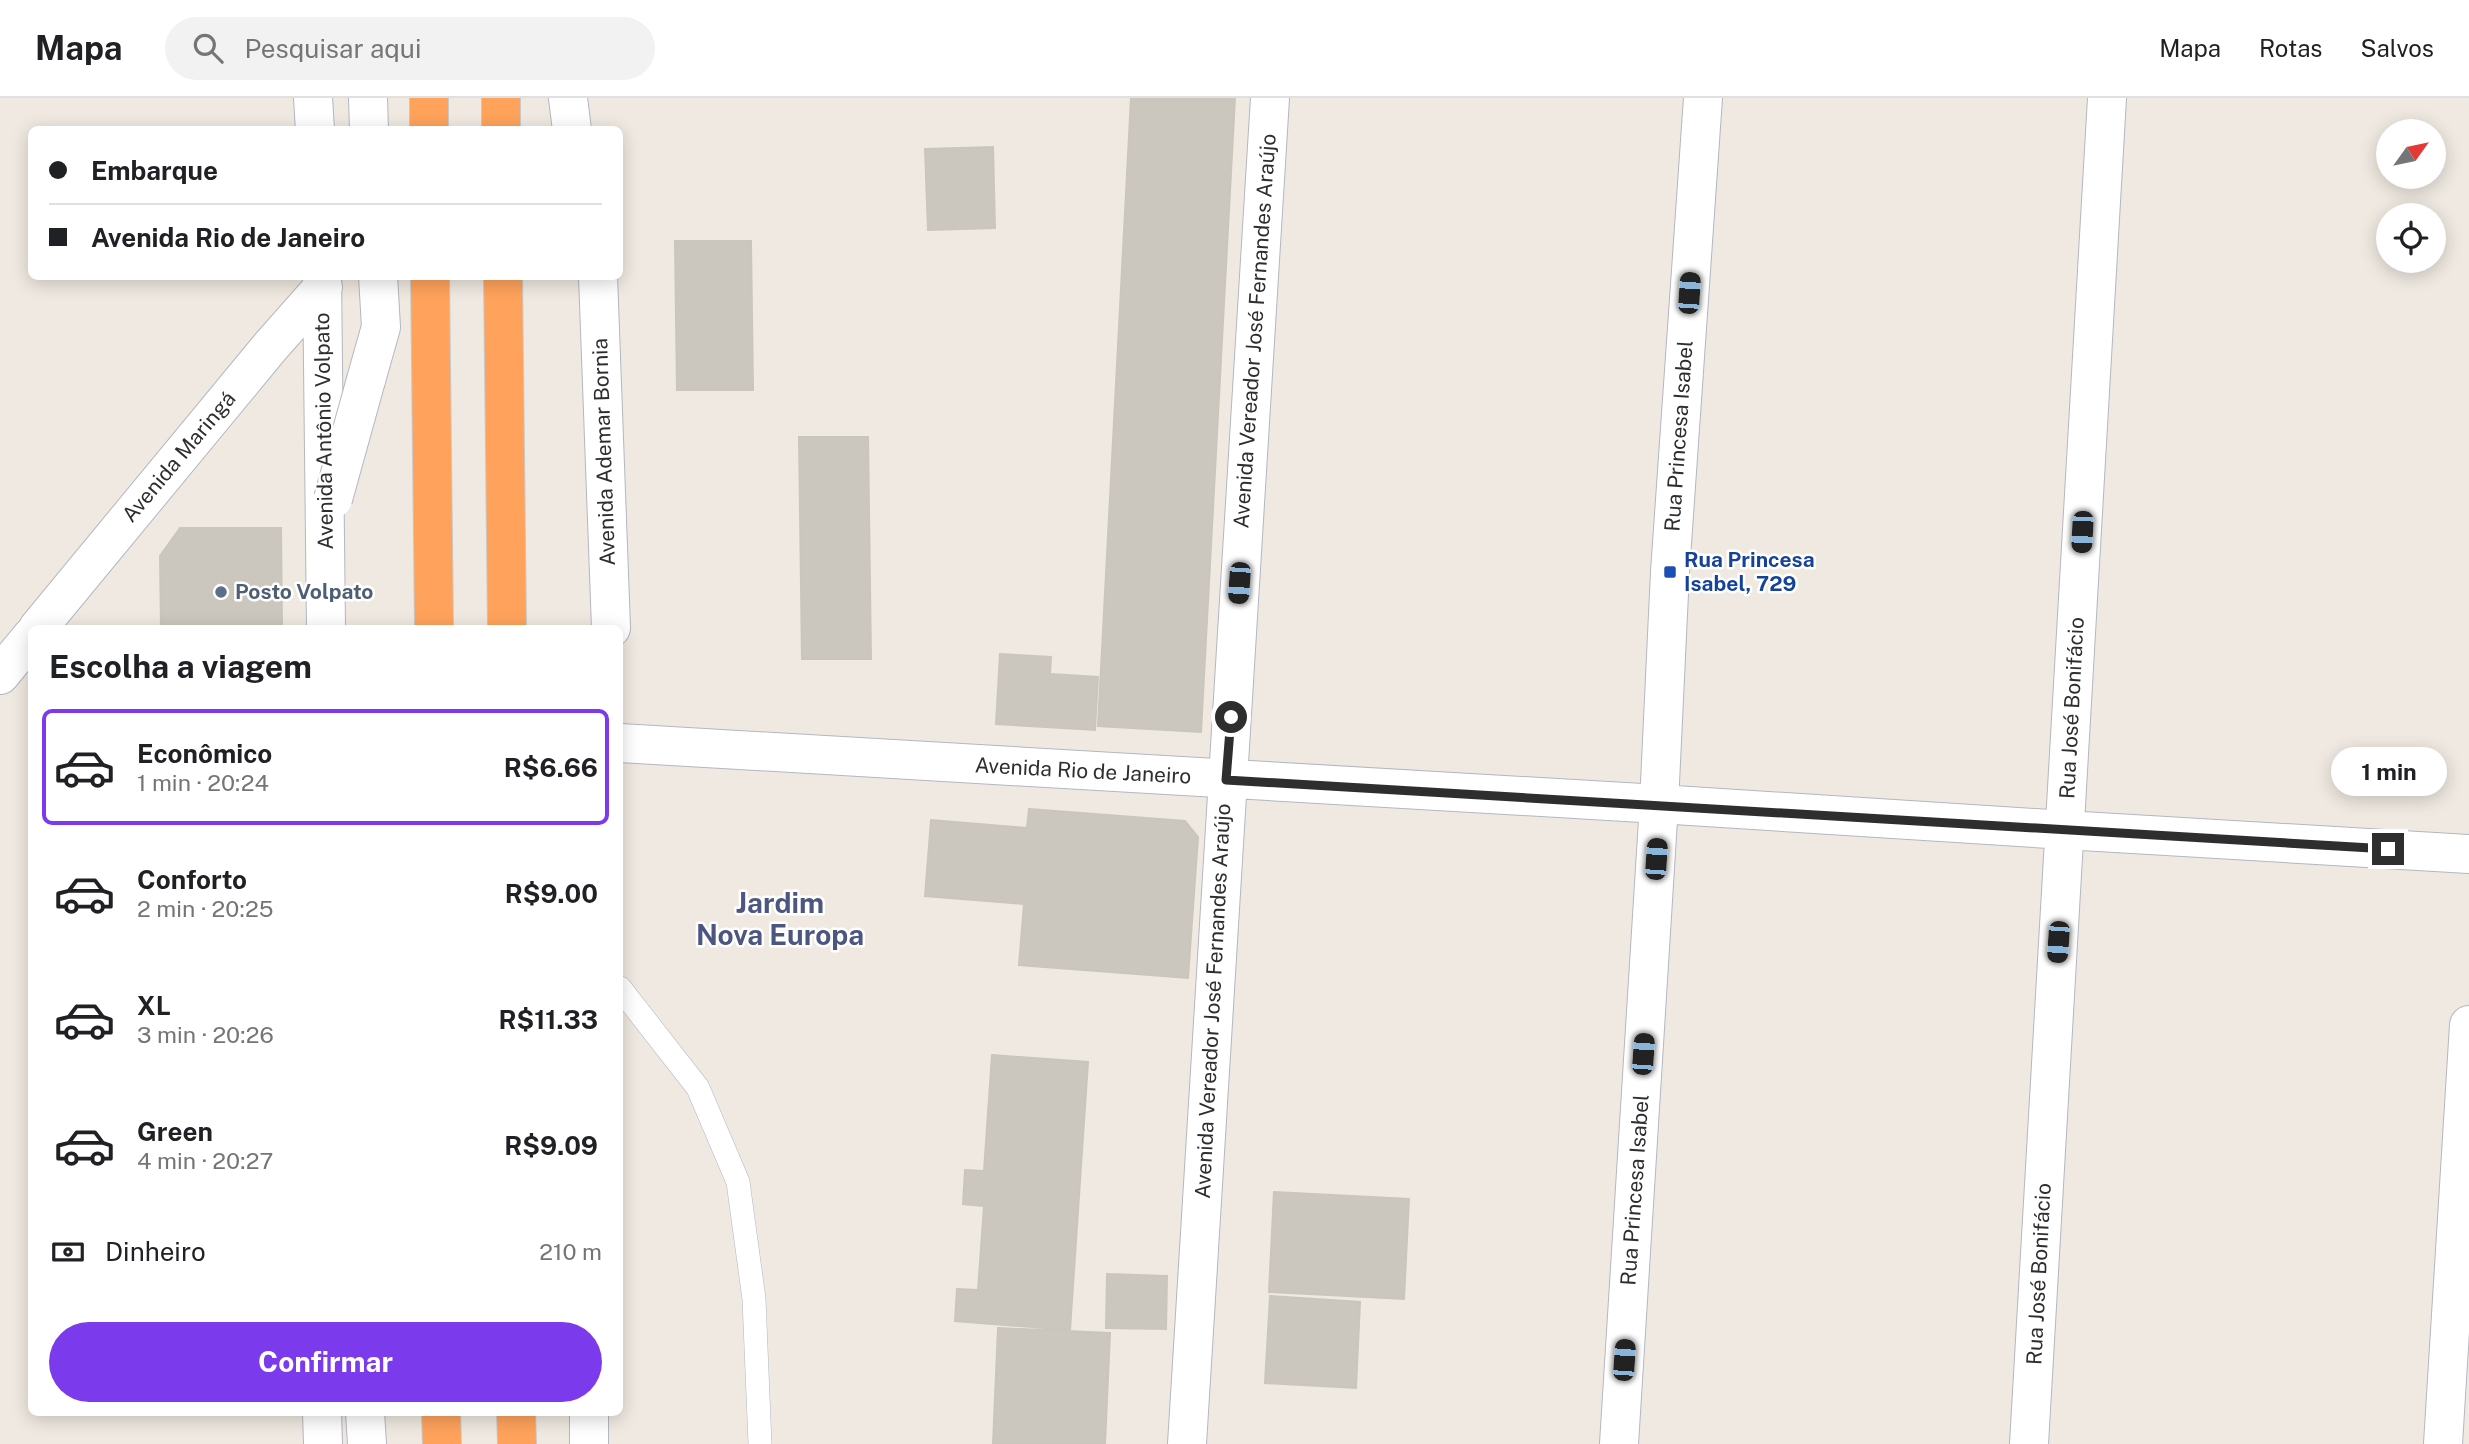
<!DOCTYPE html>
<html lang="pt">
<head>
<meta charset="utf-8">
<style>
	:root { --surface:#fff; --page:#f2f2f2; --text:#202124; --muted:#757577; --line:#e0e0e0; --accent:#7c3aed }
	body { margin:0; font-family:"Public Sans",sans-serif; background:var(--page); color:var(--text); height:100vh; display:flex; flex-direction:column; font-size:26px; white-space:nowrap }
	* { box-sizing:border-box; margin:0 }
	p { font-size:23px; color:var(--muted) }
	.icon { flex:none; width:38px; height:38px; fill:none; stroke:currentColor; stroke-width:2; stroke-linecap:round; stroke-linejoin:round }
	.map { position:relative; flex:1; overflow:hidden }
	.panel { position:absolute; left:28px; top:527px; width:595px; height:791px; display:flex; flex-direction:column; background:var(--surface); border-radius:10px; box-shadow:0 4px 18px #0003 }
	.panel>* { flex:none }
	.hud { position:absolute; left:28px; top:28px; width:595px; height:154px; border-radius:10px; box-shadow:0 4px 18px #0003; display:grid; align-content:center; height:154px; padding:0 21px; background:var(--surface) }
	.needle { width:46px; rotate:57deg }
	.fabs { position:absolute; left:2376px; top:21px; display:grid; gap:14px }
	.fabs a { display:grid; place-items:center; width:70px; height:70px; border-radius:50%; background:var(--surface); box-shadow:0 4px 18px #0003; font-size:35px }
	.end { position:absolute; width:32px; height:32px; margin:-16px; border:9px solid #2e2e2e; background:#fff; box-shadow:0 0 0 4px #fff }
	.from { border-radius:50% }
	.bubble { position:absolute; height:49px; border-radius:24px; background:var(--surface); box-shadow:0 4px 18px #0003; font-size:23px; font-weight:700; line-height:49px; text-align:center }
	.car { position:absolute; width:21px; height:42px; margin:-21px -10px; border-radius:9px; box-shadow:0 0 5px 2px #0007; background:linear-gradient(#222 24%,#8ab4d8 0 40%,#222 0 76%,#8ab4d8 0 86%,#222 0) }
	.hud b { display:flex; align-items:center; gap:24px; height:66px; font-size:26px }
	.hud b+b { border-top:2px solid var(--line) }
	.hud i { width:18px; height:18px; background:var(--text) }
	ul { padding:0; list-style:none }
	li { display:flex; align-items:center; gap:21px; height:116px; margin:0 14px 10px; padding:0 7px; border:4px solid transparent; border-radius:10px }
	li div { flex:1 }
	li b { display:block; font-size:26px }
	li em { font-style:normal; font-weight:700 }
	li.on { border-color:var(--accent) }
	li>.icon { width:63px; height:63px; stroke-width:1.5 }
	h2 { padding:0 21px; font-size:32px; line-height:84px }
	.pay { display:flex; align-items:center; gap:18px; height:77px; padding:0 21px; font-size:26px }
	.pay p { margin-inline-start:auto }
	.action { display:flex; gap:14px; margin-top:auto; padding:14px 21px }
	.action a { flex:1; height:80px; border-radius:42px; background:var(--accent); color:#fff; font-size:28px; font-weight:700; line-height:80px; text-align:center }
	header { display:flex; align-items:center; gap:42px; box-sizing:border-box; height:98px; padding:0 35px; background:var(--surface); border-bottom:2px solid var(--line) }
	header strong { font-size:33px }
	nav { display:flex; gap:38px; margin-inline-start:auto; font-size:24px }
	.search { width:490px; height:63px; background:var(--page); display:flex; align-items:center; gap:18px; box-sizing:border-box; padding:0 24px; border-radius:38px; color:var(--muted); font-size:26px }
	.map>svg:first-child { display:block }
</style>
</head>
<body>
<header>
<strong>Mapa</strong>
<div class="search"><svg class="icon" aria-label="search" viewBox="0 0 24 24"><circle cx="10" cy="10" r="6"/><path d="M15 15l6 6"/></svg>Pesquisar aqui</div>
<nav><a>Mapa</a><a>Rotas</a><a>Salvos</a></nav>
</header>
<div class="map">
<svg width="2469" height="1346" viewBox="0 0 2469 1346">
	<rect width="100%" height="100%" fill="#efe9e1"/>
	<path fill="#cbc7bf" stroke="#cbc5ba" stroke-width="2" d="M 1131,0 L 1235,0 L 1201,634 L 1098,628 Z
		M 993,49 L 995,130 L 928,132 L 925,51 Z
		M 675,143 L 751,143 L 753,292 L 677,292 Z
		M 799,339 L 868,339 L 871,561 L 802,561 Z
		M 180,430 L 281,430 L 282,530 L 161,530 L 160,458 Z
		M 1000,556 L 1051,559 L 1050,576 L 1098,579 L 1095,632 L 996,626 Z
		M 1029,711 L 1185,723 L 1198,739 L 1188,880 L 1019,867 L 1024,806 L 925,798 L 931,722 L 1027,730 Z
		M 992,957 L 1088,964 L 1070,1232 L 955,1223 L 957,1191 L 978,1192 L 984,1108 L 963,1106 L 965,1072 L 984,1073 Z
		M 1274,1094 L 1409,1101 L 1404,1201 L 1269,1194 Z
		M 1107,1176 L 1167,1178 L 1166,1231 L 1106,1230 Z
		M 1270,1198 L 1360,1204 L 1356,1290 L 1265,1285 Z
		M 998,1230 L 1110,1235 L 1105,1346 L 993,1346 Z"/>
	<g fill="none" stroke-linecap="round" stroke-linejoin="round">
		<g stroke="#b4b7c1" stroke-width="24">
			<path id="service" d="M 620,890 L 698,990 L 738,1084 L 754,1201 L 760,1346"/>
		</g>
		<g stroke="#b4b7c1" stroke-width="40">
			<path id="minor" d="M 620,645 L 1659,706 L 2065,732 L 2469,756
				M 1187,1346 L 1270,0
				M 1619,1346 L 1659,706 L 1670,474 L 1703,0
				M 2029,1346 L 2107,0
				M 2443,1346 L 2469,927"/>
		</g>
		<g stroke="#b4b7c1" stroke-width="40">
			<path id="tertiary" d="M 313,0 L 315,32
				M 368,0 L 369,32
				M 568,0 L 572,32
				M 322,178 L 326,530
				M 598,178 L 611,530
				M 366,282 L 381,229 L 378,178
				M 38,530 L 270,249 L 323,189
				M 0,577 L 32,538
				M 322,1314 L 323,1346
				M 365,1314 L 367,1346
				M 589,1314 L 589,1346"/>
		</g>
		<g stroke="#c9c9c9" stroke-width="40">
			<path id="motorway" d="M 429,0 L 429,32
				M 501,0 L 501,32
				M 430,178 L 434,530
				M 503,178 L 507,530
				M 441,1314 L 442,1346
				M 516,1314 L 517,1346"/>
		</g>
		<use href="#service" stroke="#fff" stroke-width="23"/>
		<use href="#minor" stroke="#fff" stroke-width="38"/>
		<use href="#tertiary" stroke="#fff" stroke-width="38"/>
		<use href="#motorway" stroke="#ffa35c" stroke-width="38"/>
		<g stroke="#b4b7c1" stroke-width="40" stroke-linecap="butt">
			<path id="tertiary-bridge" d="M 333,401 L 366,282"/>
		</g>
		<use href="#tertiary-bridge" stroke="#fff" stroke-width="38"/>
	</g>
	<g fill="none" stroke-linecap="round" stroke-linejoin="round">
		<path stroke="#2e2e2e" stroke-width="9" d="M 1231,619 L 1226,682 C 1614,704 2001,728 2388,751"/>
	</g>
	<rect fill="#1a4fb4" stroke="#fff" stroke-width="2.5" x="1663" y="467" width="14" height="14" rx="3.5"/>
	<circle fill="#5c6f8a" stroke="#fff" stroke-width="2.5" cx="221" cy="494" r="7"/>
	<g text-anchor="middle" stroke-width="5" stroke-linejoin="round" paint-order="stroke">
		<g font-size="21" fill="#2e2e2e" stroke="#fff">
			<text transform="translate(1255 233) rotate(-86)" y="7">Avenida Vereador José Fernandes Araújo</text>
			<text transform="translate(324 333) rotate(-91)" y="7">Avenida Antônio Volpato</text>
			<text transform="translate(1679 338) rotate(-86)" y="7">Rua Princesa Isabel</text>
			<text transform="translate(604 354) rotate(-92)" y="7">Avenida Ademar Bornia</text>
			<text transform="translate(179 359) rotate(-50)" y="7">Avenida Maringá</text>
			<text transform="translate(2072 610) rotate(-87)" y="7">Rua José Bonifácio</text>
			<text transform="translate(1083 673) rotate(3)" y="7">Avenida Rio de Janeiro</text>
			<text transform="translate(1213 903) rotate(-87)" y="7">Avenida Vereador José Fernandes Araújo</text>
			<text transform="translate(1635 1092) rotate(-86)" y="7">Rua Princesa Isabel</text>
			<text transform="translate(2039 1176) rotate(-87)" y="7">Rua José Bonifácio</text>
		</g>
		<g font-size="21" font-weight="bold" fill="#164399" stroke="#fff" text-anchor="start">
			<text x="1684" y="469">Rua Princesa<tspan x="1684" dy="24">Isabel, 729</tspan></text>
		</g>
		<g font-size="21" font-weight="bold" fill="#4e5e75" stroke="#fff" text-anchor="start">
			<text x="235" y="501">Posto Volpato</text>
		</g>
		<g font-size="28" font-weight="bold" fill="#4d5680" stroke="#fff">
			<text x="780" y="815">Jardim<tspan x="780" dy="32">Nova Europa</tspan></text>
		</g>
	</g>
</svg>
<div class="fabs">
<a><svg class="needle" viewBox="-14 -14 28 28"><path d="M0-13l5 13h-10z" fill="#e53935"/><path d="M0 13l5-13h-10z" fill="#757577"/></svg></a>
<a><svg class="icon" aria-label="locate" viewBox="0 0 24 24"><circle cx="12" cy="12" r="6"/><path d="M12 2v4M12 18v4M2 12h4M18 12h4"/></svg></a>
</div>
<i class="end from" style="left:1231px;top:619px"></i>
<i class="end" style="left:2388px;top:751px"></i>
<div class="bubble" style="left:2331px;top:649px;width:116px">1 min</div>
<i class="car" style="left:1689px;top:195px;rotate:4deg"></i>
<i class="car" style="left:2082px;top:434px;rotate:183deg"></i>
<i class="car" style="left:1239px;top:485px;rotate:184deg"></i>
<i class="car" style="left:1656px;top:761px;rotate:4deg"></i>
<i class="car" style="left:2058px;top:844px;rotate:184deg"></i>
<i class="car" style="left:1643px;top:956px;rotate:4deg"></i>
<i class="car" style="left:1624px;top:1262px;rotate:4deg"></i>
<div class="hud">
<b><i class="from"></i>Embarque</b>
<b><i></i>Avenida Rio de Janeiro</b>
</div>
<section class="panel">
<h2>Escolha a viagem</h2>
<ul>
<li class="on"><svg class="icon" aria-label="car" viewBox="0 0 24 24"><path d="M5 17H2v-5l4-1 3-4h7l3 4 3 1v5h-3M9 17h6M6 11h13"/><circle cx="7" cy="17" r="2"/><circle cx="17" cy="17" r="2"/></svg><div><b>Econômico</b><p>1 min · 20:24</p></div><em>R$6.66</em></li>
<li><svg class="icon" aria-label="car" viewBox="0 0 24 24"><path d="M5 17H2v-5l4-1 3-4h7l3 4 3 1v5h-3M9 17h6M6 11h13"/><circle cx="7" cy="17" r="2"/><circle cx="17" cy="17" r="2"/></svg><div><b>Conforto</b><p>2 min · 20:25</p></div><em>R$9.00</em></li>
<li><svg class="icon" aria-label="car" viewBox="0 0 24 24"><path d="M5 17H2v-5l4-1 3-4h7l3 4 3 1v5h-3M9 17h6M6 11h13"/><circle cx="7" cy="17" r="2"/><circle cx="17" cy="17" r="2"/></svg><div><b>XL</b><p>3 min · 20:26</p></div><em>R$11.33</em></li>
<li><svg class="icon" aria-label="car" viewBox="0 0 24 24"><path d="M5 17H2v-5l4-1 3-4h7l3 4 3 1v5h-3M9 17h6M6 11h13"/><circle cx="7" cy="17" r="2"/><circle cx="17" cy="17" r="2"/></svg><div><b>Green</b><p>4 min · 20:27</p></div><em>R$9.09</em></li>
</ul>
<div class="pay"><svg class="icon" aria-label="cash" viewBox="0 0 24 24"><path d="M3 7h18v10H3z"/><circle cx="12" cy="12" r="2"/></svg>Dinheiro<p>210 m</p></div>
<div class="action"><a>Confirmar</a></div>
</section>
</div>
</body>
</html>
